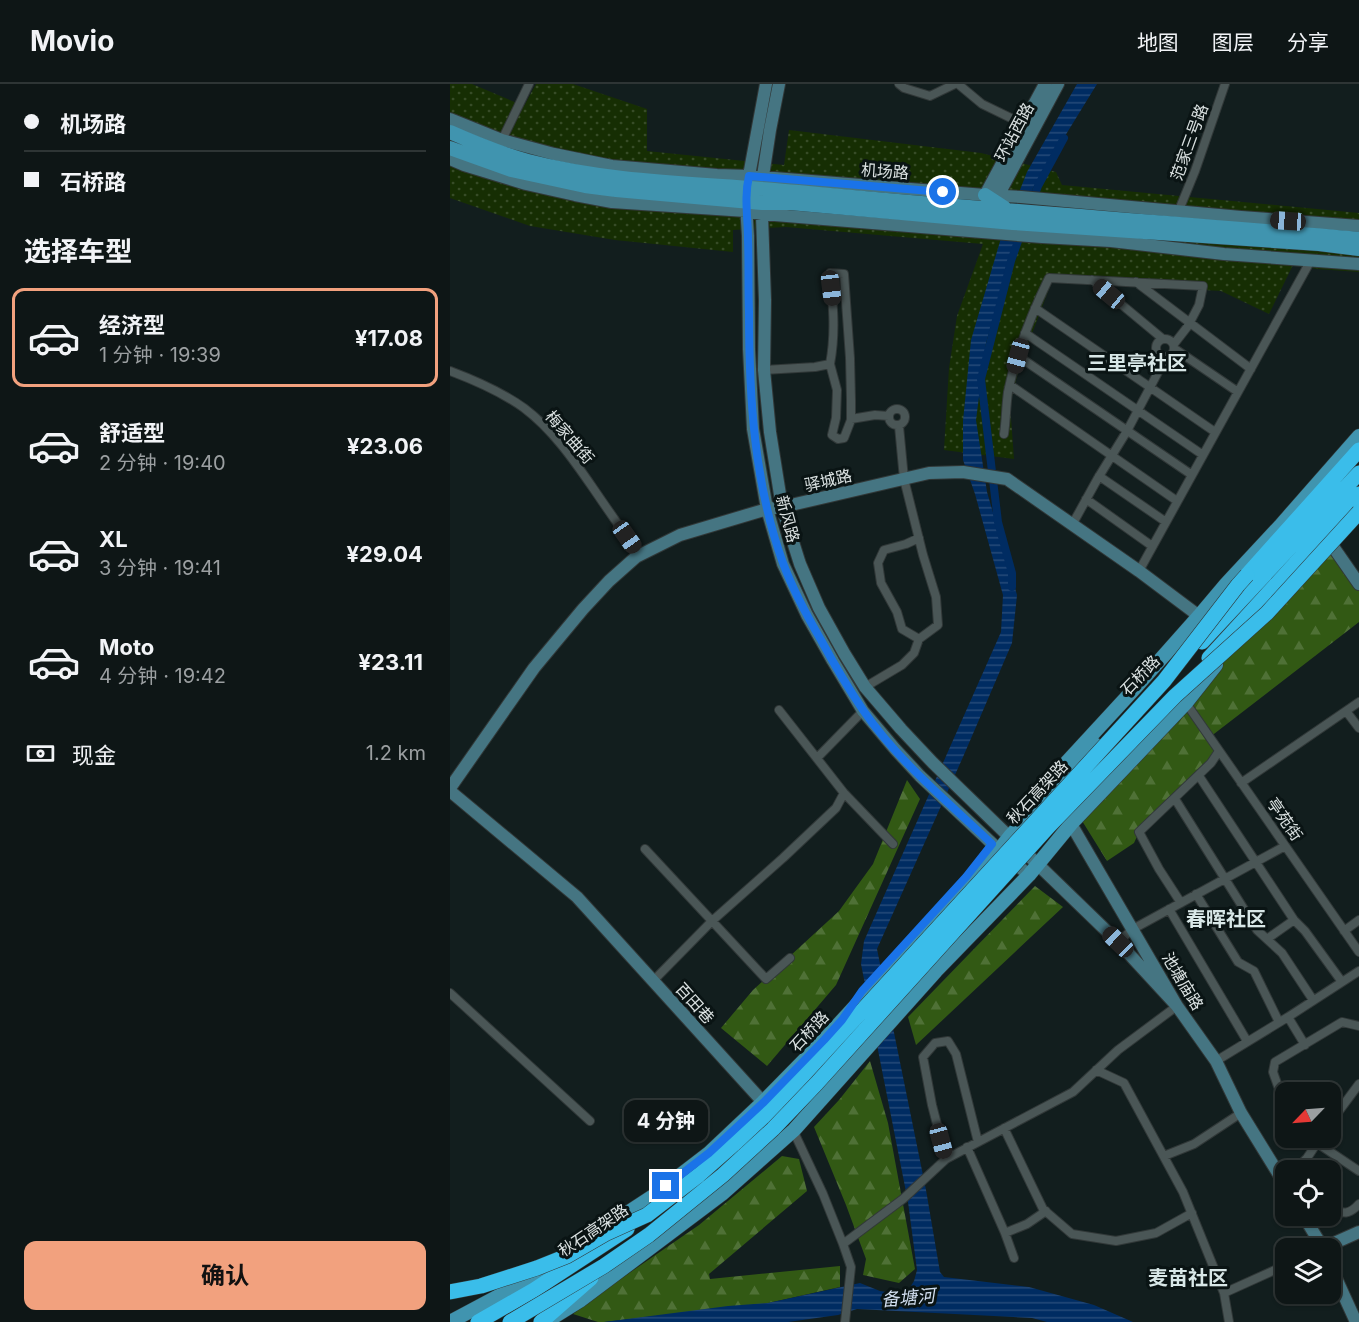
<!DOCTYPE html>
<html lang="zh">
<head>
<meta charset="utf-8">
<style>
	:root { --surface:#0e1616; --page:#171f1f; --text:#f1f3f6; --muted:#9b9fa1; --line:#2e3535; --accent:#f2a17e }
	body { margin:0; font-family:Inter,"Noto Sans SC",sans-serif; background:var(--page); color:var(--text); height:100vh; display:flex; flex-direction:column; font-size:22px; white-space:nowrap }
	* { box-sizing:border-box; margin:0 }
	p { font-size:20px; color:var(--muted) }
	.icon { flex:none; width:33px; height:33px; fill:none; stroke:currentColor; stroke-width:2; stroke-linecap:round; stroke-linejoin:round }
	.map { position:relative; flex:1; overflow:hidden }
	.panel { display:flex; flex-direction:column; background:var(--surface); width:450px }
	.panel>* { flex:none }
	.banner { display:grid; align-content:center; height:132px; padding:0 24px; background:var(--surface) }
	.needle { width:39px; rotate:245deg }
	.buttons { position:absolute; left:825px; top:998px; display:grid; gap:12px }
	.buttons a { display:grid; place-items:center; width:66px; height:66px; border-radius:12px; background:var(--surface); box-shadow:0 2px 4px #0004,0 0 0 2px var(--line); font-size:30px }
	.end { position:absolute; width:27px; height:27px; margin:-14px; border:8px solid #1a73e8; background:#fff; box-shadow:0 0 0 3px #fff }
	.from { border-radius:50% }
	.bubble { position:absolute; height:42px; border-radius:12px; background:var(--surface); box-shadow:0 2px 4px #0004,0 0 0 2px var(--line); font-size:20px; font-weight:700; line-height:42px; text-align:center }
	.car { position:absolute; width:18px; height:36px; margin:-18px -9px; border-radius:8px; box-shadow:0 0 4px 2px #0007; background:linear-gradient(#222 24%,#8ab4d8 0 40%,#222 0 76%,#8ab4d8 0 86%,#222 0) }
	.banner b { display:flex; align-items:center; gap:21px; height:57px; font-size:22px }
	.banner b+b { border-top:2px solid var(--line) }
	.banner i { width:15px; height:15px; background:var(--text) }
	ul { padding:0; list-style:none }
	li { display:flex; align-items:center; gap:18px; height:99px; margin:0 12px 9px; padding:0 12px; border:3px solid transparent; border-radius:12px }
	li div { flex:1 }
	li b { display:block; font-size:22px }
	li em { font-style:normal; font-weight:700 }
	li.current { border-color:var(--accent) }
	li>.icon { width:54px; height:54px; stroke-width:1.5 }
	h2 { padding:0 24px; font-size:27px; line-height:72px }
	.pay { display:flex; align-items:center; gap:15px; height:66px; padding:0 24px; font-size:22px }
	.pay p { margin-inline-start:auto }
	.action { display:flex; gap:12px; margin-top:auto; padding:12px 24px }
	.action a { flex:1; height:69px; border-radius:12px; background:var(--accent); color:#111; font-size:24px; font-weight:700; line-height:69px; text-align:center }
	header { display:flex; align-items:center; gap:36px; box-sizing:border-box; height:84px; padding:0 30px; background:var(--surface); border-bottom:2px solid var(--line) }
	header strong { font-size:28px }
	nav { display:flex; gap:33px; margin-inline-start:auto; font-size:21px }
	main { display:flex; flex:1; min-height:0 }
	.map>svg:first-child { display:block }
</style>
</head>
<body>
<header>
<strong>Movio</strong>
<nav><a>地图</a><a>图层</a><a>分享</a></nav>
</header>
<main>
<section class="panel">
<div class="banner">
<b><i class="from"></i>机场路</b>
<b><i></i>石桥路</b>
</div>
<h2>选择车型</h2>
<ul>
<li class="current"><svg class="icon" aria-label="car" viewBox="0 0 24 24"><path d="M5 17H2v-5l4-1 3-4h7l3 4 3 1v5h-3M9 17h6M6 11h13"/><circle cx="7" cy="17" r="2"/><circle cx="17" cy="17" r="2"/></svg><div><b>经济型</b><p>1 分钟 · 19:39</p></div><em>¥17.08</em></li>
<li><svg class="icon" aria-label="car" viewBox="0 0 24 24"><path d="M5 17H2v-5l4-1 3-4h7l3 4 3 1v5h-3M9 17h6M6 11h13"/><circle cx="7" cy="17" r="2"/><circle cx="17" cy="17" r="2"/></svg><div><b>舒适型</b><p>2 分钟 · 19:40</p></div><em>¥23.06</em></li>
<li><svg class="icon" aria-label="car" viewBox="0 0 24 24"><path d="M5 17H2v-5l4-1 3-4h7l3 4 3 1v5h-3M9 17h6M6 11h13"/><circle cx="7" cy="17" r="2"/><circle cx="17" cy="17" r="2"/></svg><div><b>XL</b><p>3 分钟 · 19:41</p></div><em>¥29.04</em></li>
<li><svg class="icon" aria-label="car" viewBox="0 0 24 24"><path d="M5 17H2v-5l4-1 3-4h7l3 4 3 1v5h-3M9 17h6M6 11h13"/><circle cx="7" cy="17" r="2"/><circle cx="17" cy="17" r="2"/></svg><div><b>Moto</b><p>4 分钟 · 19:42</p></div><em>¥23.11</em></li>
</ul>
<div class="pay"><svg class="icon" aria-label="cash" viewBox="0 0 24 24"><path d="M3 7h18v10H3z"/><circle cx="12" cy="12" r="2"/></svg>现金<p>1.2 km</p></div>
<div class="action"><a>确认</a></div>
</section>
<div class="map">
<svg width="909" height="1238" viewBox="0 0 909 1238">
	<defs>
		<pattern id="grass-dots" width="8" height="8" patternUnits="userSpaceOnUse" patternTransform="scale(1.5)"><rect width="8" height="8" fill="#162e03"/><path d="M2 2h.1M6 6h.1" fill="none" stroke="#374c27" stroke-width="1.8" stroke-linecap="round"/></pattern>
		<pattern id="forest-firs" width="22" height="20" patternUnits="userSpaceOnUse" patternTransform="scale(1.5)"><rect width="22" height="20" fill="#325914"/><path d="M5 1l3.5 6h-7zM16 11l3.5 6h-7z" fill="#4f7136"/></pattern>
		<pattern id="water-rules" width="6" height="5" patternUnits="userSpaceOnUse" patternTransform="scale(1.5)"><rect width="6" height="5" fill="#002c62"/><path d="M0 2.5h6" fill="none" stroke="#254a78"/></pattern>
	</defs>
	<rect width="100%" height="100%" fill="#121e1e"/>
	<path fill="url(#grass-dots)" d="M 0,0 L 22,0 L 74,22 L 86,0 L 123,0 L 197,25 L 197,67 L 334,81 L 339,46 L 531,69 L 606,88 L 612,101 L 909,129 L 909,188 L 867,185 L 843,181 L 819,230 L 771,207 L 602,197 L 570,281 L 560,320 L 564,375 L 494,366 L 499,284 L 507,232 L 533,160 L 336,143 L 283,146 L 283,168 L 165,156 L 80,142 L 0,114 Z"/>
	<path fill="url(#forest-firs)" d="M 882,461 L 909,500 L 909,538 L 760,653 L 769,667 L 689,748 L 684,759 L 657,777 L 629,732 Z
		M 457,696 L 470,715 L 386,901 L 317,982 L 271,944 L 303,906 L 389,827 L 423,780 Z
		M 585,802 L 613,823 L 466,961 L 458,933 Z
		M 420,977 L 438,1039 L 465,1185 L 449,1199 L 413,1191 L 416,1175 L 396,1121 L 364,1043 L 389,1016 Z
		M 332,1072 L 349,1075 L 357,1107 L 259,1190 L 260,1195 L 390,1182 L 390,1203 L 318,1219 L 154,1238 L 148,1238 L 123,1230 L 172,1194 L 249,1141 Z"/>
	<path fill="url(#water-rules)" d="M 627,0 L 647,0 L 583,104 L 536,259 L 526,336 L 537,408 L 567,511 L 562,559 L 513,673 L 427,865 L 476,1106 L 490,1188 L 494,1193 L 579,1203 L 644,1221 L 683,1238 L 597,1238 L 582,1234 L 407,1225 L 388,1231 L 338,1238 L 154,1238 L 278,1222 L 318,1219 L 410,1199 L 430,1207 L 450,1210 L 459,1205 L 464,1197 L 467,1186 L 458,1118 L 411,880 L 414,857 L 551,548 L 553,511 L 525,410 L 513,376 L 513,337 L 521,256 L 551,154 L 577,88 Z"/>
	<g fill="none" stroke-linecap="round" stroke-linejoin="round">
		<path stroke="#002c62" stroke-width="8" d="M 577,131 L 588,102 L 614,54
			M 562,503 L 562,489 L 548,438 L 531,295 L 561,177 L 572,146"/>
		<g stroke="#313838" stroke-width="10">
			<path id="street" d="M 449,0 L 454,4 L 480,12 L 505,0
				M 508,0 L 532,20 L 573,40
				M 52,56 L 79,0
				M 729,126 L 745,87 L 775,0
				M 642,196 L 713,255
				M 686,198 L 801,285
				M 585,224 L 765,348
				M 575,249 L 753,371
				M706 264a9 9 0 1 1 18 0a9 9 0 1 1-18 0Z
				M 725,265 L 788,308
				M 568,272 L 742,391
				M 314,286 L 365,283 L 380,280 L 387,306 L 386,334 L 382,351 L 388,355 L 394,354 L 401,336 L 401,316 L 400,274 L 394,190 L 380,189 C 383,221 386,248 380,280
				M 0,287 C 24,296 53,309 74,324 C 102,345 123,375 143,404 C 158,426 174,449 190,471
				M 560,301 L 727,417
				M439 333a8 8 0 1 1 16 0a8 8 0 1 1-16 0Z
				M 401,335 L 425,331 L 439,332
				M 554,350 C 556,337 556,322 558,308 C 566,269 581,231 599,194 L 753,202 L 749,221 L 738,242 L 724,260
				M 649,392 L 716,438
				M 636,415 L 702,462
				M 622,441 L 648,394 L 677,347 L 714,277 L 715,273
				M 469,454 L 456,460 L 434,466 L 428,479 L 431,499 L 447,528 L 452,545 L 469,555
				M 689,487 L 861,176
				M 415,603 L 452,581 L 464,569 L 469,555 L 488,541 L 486,513 L 473,471 L 454,395 L 449,342
				M 736,619 L 909,868
				M 329,626 L 394,709 L 443,760
				M 896,627 L 909,644
				M 367,674 L 413,627
				M 749,692 L 844,836 L 855,847 L 892,898
				M 791,699 L 909,618
				M 725,715 L 807,846 L 832,869 L 863,916
				M 195,765 L 316,895 L 340,874
				M 746,810 L 788,878 L 804,887 L 829,938
				M 731,819 L 709,785 L 689,748 L 761,679 L 769,667
				M 719,825 L 797,957
				M 894,847 L 909,836
				M 817,855 L 844,836
				M 668,858 L 683,845 L 835,762
				M 203,897 L 262,837 L 333,774 L 386,724 L 394,709
				M 0,909 L 140,1037
				M 838,933 L 855,961
				M 766,977 L 838,933 L 909,887
				M 646,986 L 674,999 L 733,1108 L 774,1209
				M 836,1016 L 829,1005 L 823,988 L 825,978 L 892,938 L 909,942
				M 880,1039 L 909,1000
				M 342,1044 L 373,1110 L 393,1160 L 401,1183 L 395,1238
				M 554,1044 L 593,1125 L 622,1150 L 666,1157 L 706,1149 L 742,1129
				M 861,1053 L 867,1059 L 909,1087
				M 517,1063 L 555,1149 L 564,1174
				M 714,1072 L 744,1060 L 791,1029
				M 496,1075 L 482,1021 L 473,973 L 485,959 L 498,957 L 506,970 L 528,1058
				M 845,1086 L 857,1074 L 871,1053
				M 880,1125 C 894,1130 899,1131 909,1120
				M 555,1149 L 577,1140 L 596,1127
				M 393,1160 L 453,1115 L 496,1075 L 623,1008 L 668,966 L 727,922
				M 779,1238 L 774,1209 L 836,1181"/>
		</g>
		<g stroke="#313838" stroke-width="14">
			<path id="secondary" d="M 329,0 L 320,46 L 311,105 L 315,216 L 314,286 L 320,348 L 332,423 L 350,480 L 369,524 L 394,569 L 415,603 L 451,645 L 483,679 L 668,858 L 727,922
				M 0,35 L 52,56 L 104,70 L 162,82 L 267,91 L 299,92 L 535,111 L 571,113 L 791,133 L 909,142
				M 0,75 L 14,81 L 76,100 L 125,111 L 162,118 L 296,127 L 312,130 L 592,153 L 661,157 L 774,170 L 909,180
				M 298,97 L 316,0
				M 535,111 L 595,0
				M 548,112 L 608,0
				M 296,121 L 298,152 L 299,265 L 303,345 L 317,425 L 333,480 L 357,531 L 383,577 L 413,627 L 445,665 L 470,692 L 549,766 L 579,791
				M 877,454 L 909,500
				M 0,704 L 84,584 L 133,525 L 159,497 L 186,473 L 230,451 L 317,425 L 332,423 L 479,389 L 513,388 L 557,395 L 689,487 L 749,532 L 756,535
				M 0,707 L 127,813 L 313,1018
				M 614,733 L 621,740 L 727,922 L 766,977 L 791,1029 L 836,1102
				M 853,1131 L 873,1164
				M 873,1164 L 909,1148
				M 880,1181 L 906,1238"/>
		</g>
		<g stroke="#313838" stroke-width="15">
			<path id="primary" d="M 0,48 C 25,59 51,70 78,77 C 166,100 258,99 348,108 C 535,126 722,138 909,155
				M 0,64 L 61,86 L 135,102 L 166,106 L 312,119 L 340,119 L 563,139 L 869,160 L 909,165
				M 535,111 L 555,124
				M 604,692 L 686,603 L 749,532 L 776,500 L 830,442 L 909,352
				M 151,1146 L 203,1112 L 259,1069 L 313,1018 L 374,956 L 549,766 L 560,752 L 646,661
				M 102,1234 L 131,1216 L 272,1110 L 344,1046 L 486,887 L 579,791 L 621,740 L 736,619 L 766,581
				M 0,1238 L 71,1200 L 96,1184"/>
		</g>
		<g stroke="#313838" stroke-width="16">
			<path id="highway" d="M 797,491 L 909,366
				M 752,558 L 909,389
				M 759,574 L 909,410
				M 28,1238 L 84,1206 L 177,1145
				M 91,1238 L 141,1194"/>
		</g>
		<use href="#street" stroke="#4a5656" stroke-width="8"/>
		<use href="#secondary" stroke="#457582" stroke-width="12"/>
		<use href="#primary" stroke="#4094af" stroke-width="14"/>
		<use href="#highway" stroke="#3abdea" stroke-width="15"/>
		<g stroke="#313838" stroke-width="16" stroke-linecap="butt">
			<path id="highway-bridge" d="M 0,1208 L 31,1202 L 87,1184 L 117,1172 L 155,1150 L 197,1131 L 249,1091 L 283,1061 L 313,1033 L 355,989 L 714,597 L 788,501 L 797,491
				M 60,1238 L 154,1182 L 199,1151 L 273,1091 L 323,1045 L 367,999 L 599,742 L 725,612 L 817,529 L 909,428"/>
		</g>
		<use href="#highway-bridge" stroke="#3abdea" stroke-width="15"/>
	</g>
	<g fill="none" stroke-linecap="round" stroke-linejoin="round">
		<path stroke="#1a73e8" stroke-width="8" d="M 216,1102 L 259,1069 L 314,1018 L 374,956 L 392,936 L 412,907 L 516,793 L 542,760 C 498,718 448,677 413,626 C 398,604 384,580 371,556 C 357,532 343,506 333,479 C 304,399 299,312 299,228 C 298,204 299,180 298,155 C 298,134 294,113 299,92 L 493,108"/>
	</g>
	<g text-anchor="middle" stroke-width="6" stroke-linejoin="round" paint-order="stroke">
		<g font-size="16" fill="#dbe2e2" stroke="#0a1414">
			<text transform="translate(564 48) rotate(-62)" y="6">环站西路</text>
			<text transform="translate(739 58) rotate(-70)" y="6">范家三号路</text>
			<text transform="translate(435 87) rotate(4)" y="6">机场路</text>
			<text transform="translate(120 353) rotate(49)" y="6">梅家曲街</text>
			<text transform="translate(378 396) rotate(-13)" y="6">驿城路</text>
			<text transform="translate(338 435) rotate(75)" y="6">新风路</text>
			<text transform="translate(690 591) rotate(-46)" y="6">石桥路</text>
			<text transform="translate(587 708) rotate(-47)" y="6">秋石高架路</text>
			<text transform="translate(835 735) rotate(55)" y="6">亭苑街</text>
			<text transform="translate(733 897) rotate(59)" y="6">池塘庙路</text>
			<text transform="translate(245 919) rotate(48)" y="6">百田巷</text>
			<text transform="translate(359 947) rotate(-47)" y="6">石桥路</text>
			<text transform="translate(143 1146) rotate(-34)" y="6">秋石高架路</text>
		</g>
		<g font-size="18" font-style="italic" fill="#d2dff0" stroke="#0a1414">
			<text transform="translate(458 1214) rotate(-5)" y="6">备塘河</text>
		</g>
		<g font-size="20" font-weight="bold" fill="#d8e7e7" stroke="#0a1414">
			<text x="687" y="286">三里亭社区</text>
			<text x="776" y="842">春晖社区</text>
			<text x="738" y="1201">麦苗社区</text>
		</g>
	</g>
</svg>
<div class="buttons">
<a><svg class="needle" viewBox="-14 -14 28 28"><path d="M0-13l5 13h-10z" fill="#e53935"/><path d="M0 13l5-13h-10z" fill="#9b9fa1"/></svg></a>
<a><svg class="icon" aria-label="locate" viewBox="0 0 24 24"><circle cx="12" cy="12" r="6"/><path d="M12 2v4M12 18v4M2 12h4M18 12h4"/></svg></a>
<a><svg class="icon" aria-label="layers" viewBox="0 0 24 24"><path d="M12 4l9 5-9 5-9-5zM3 14l9 5 9-5"/></svg></a>
</div>
<i class="end from" style="left:493px;top:108px"></i>
<i class="end" style="left:216px;top:1102px"></i>
<div class="bubble" style="left:174px;top:1016px;width:84px">4 分钟</div>
<i class="car" style="left:838px;top:137px;rotate:274deg"></i>
<i class="car" style="left:381px;top:204px;rotate:173deg"></i>
<i class="car" style="left:659px;top:210px;rotate:310deg"></i>
<i class="car" style="left:568px;top:272px;rotate:195deg"></i>
<i class="car" style="left:177px;top:453px;rotate:145deg"></i>
<i class="car" style="left:668px;top:858px;rotate:314deg"></i>
<i class="car" style="left:491px;top:1057px;rotate:165deg"></i>
</div>
</main>
</body>
</html>
